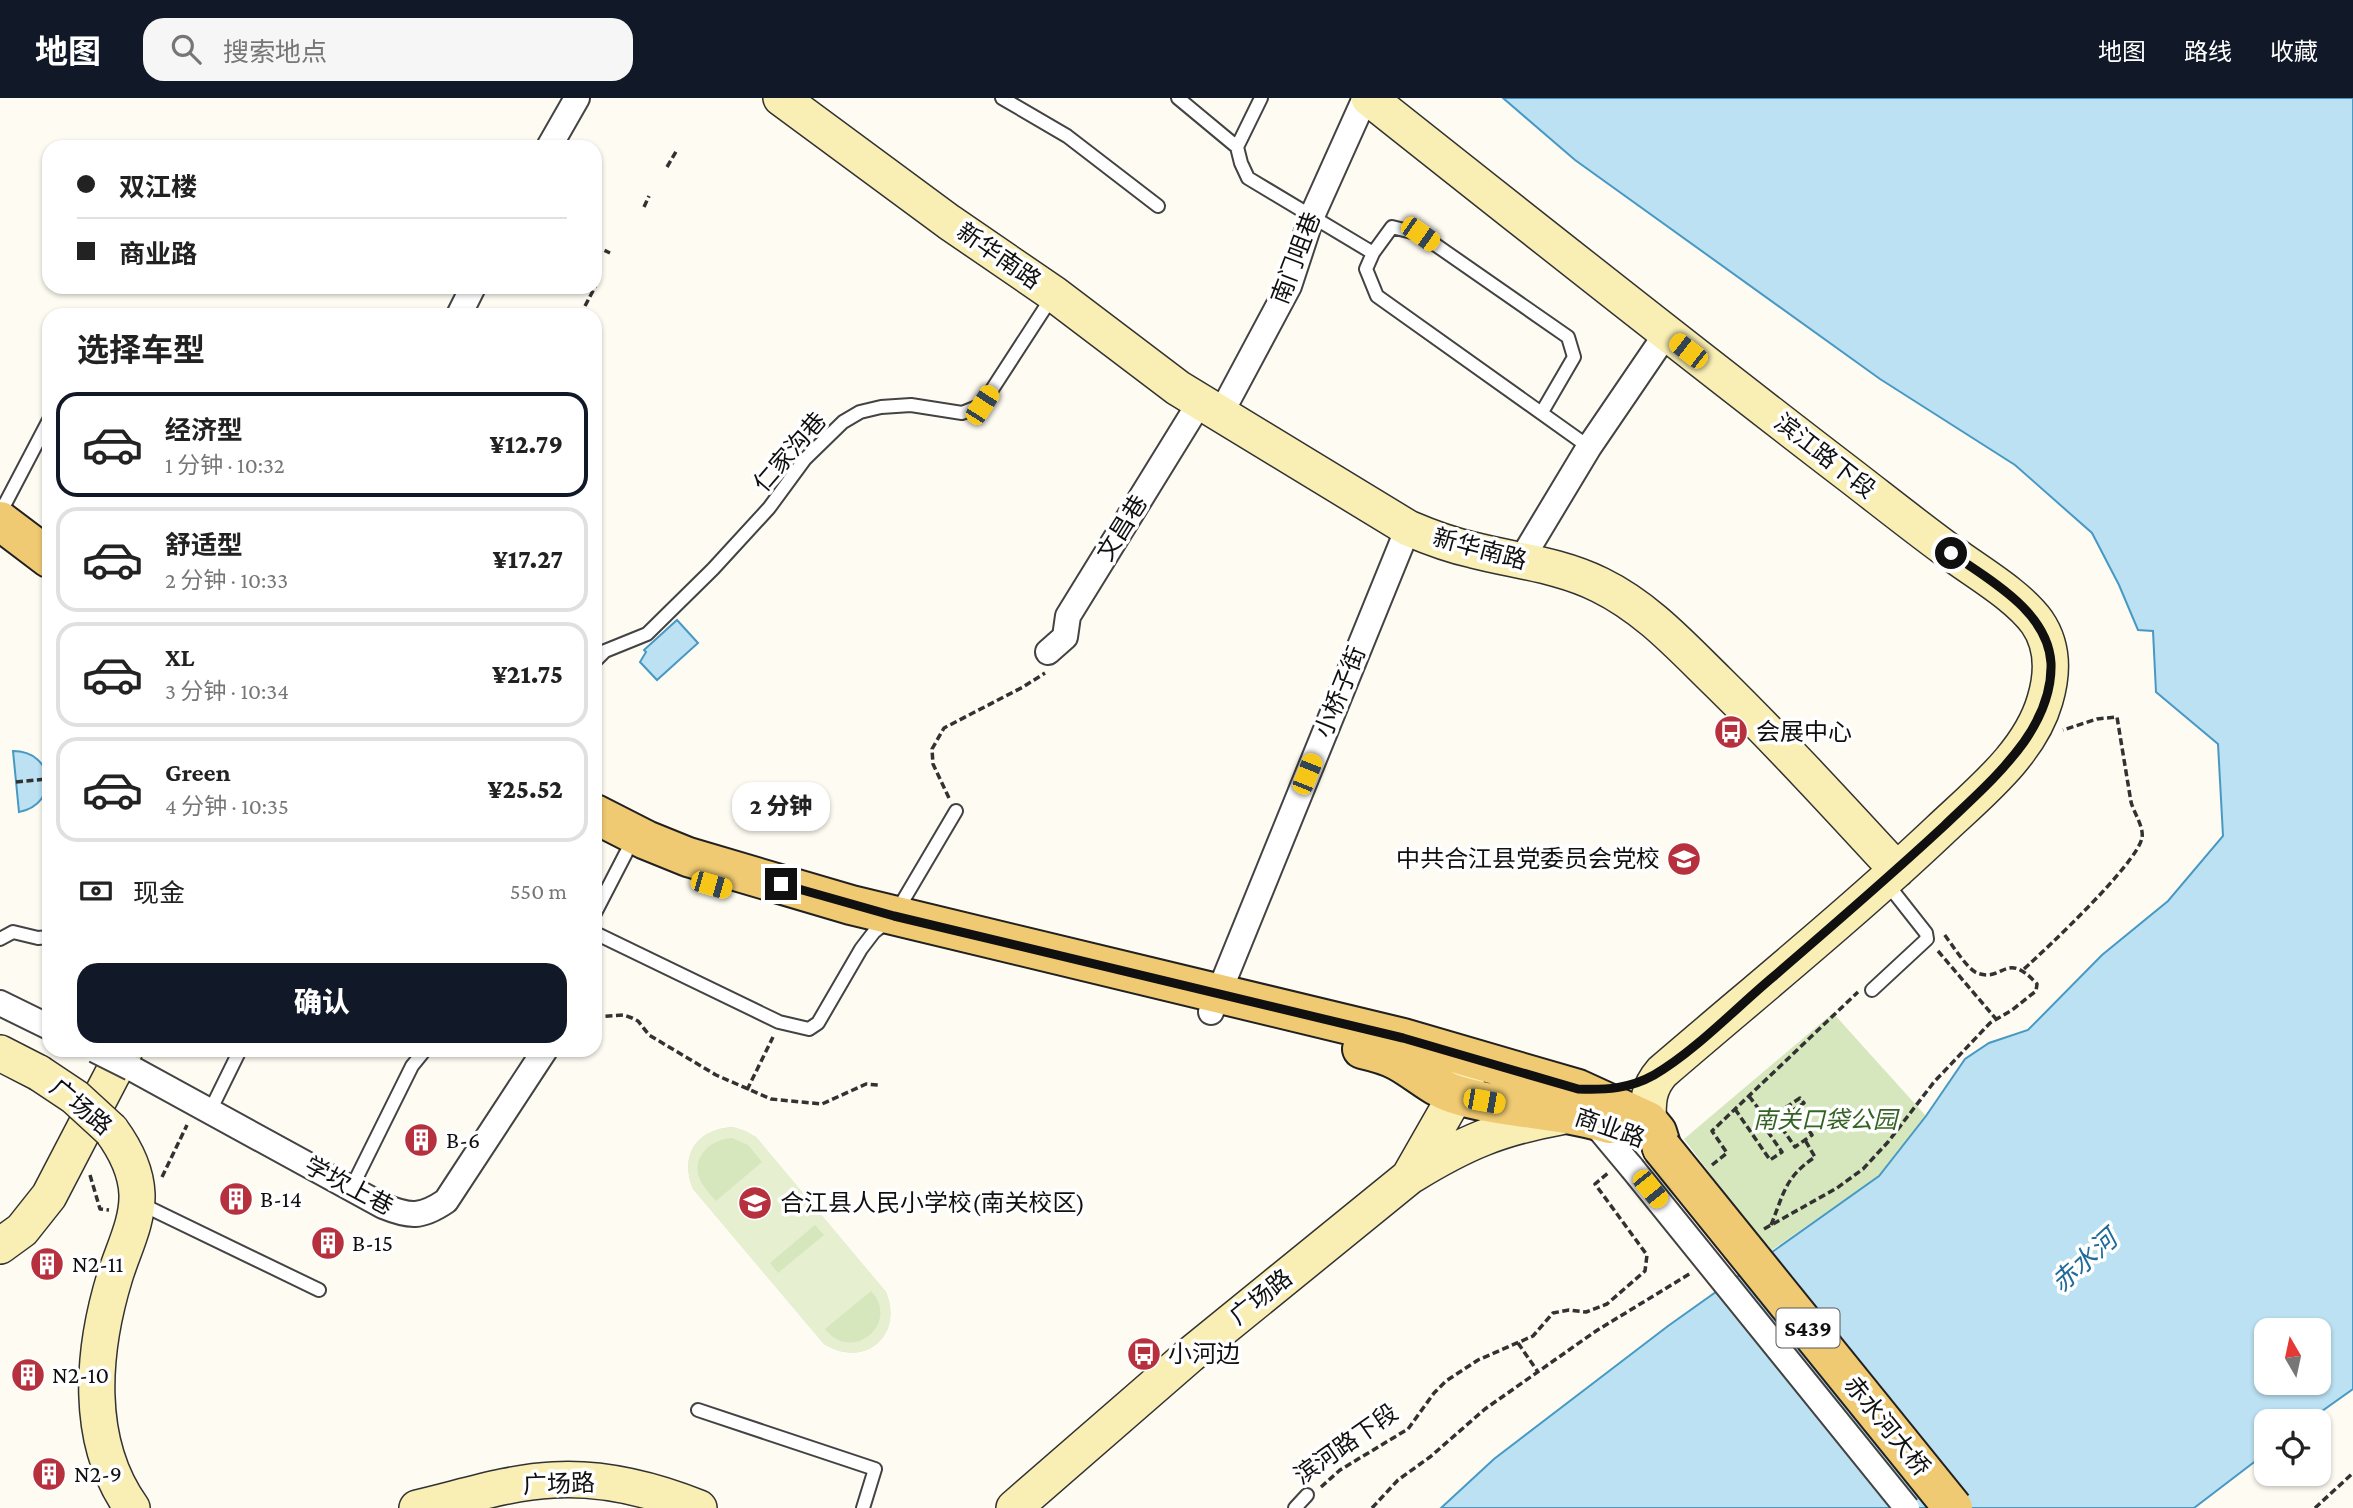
<!DOCTYPE html>
<html lang="zh">
<head>
<meta charset="utf-8">
<style>
	:root { --surface:#fff; --page:#f6f6f6; --text:#222; --muted:#767676; --line:#e0e0e0; --accent:#111827 }
	body { margin:0; font-family:"Crimson Pro","Noto Sans SC",serif; background:var(--page); color:var(--text); height:100vh; display:flex; flex-direction:column; font-size:26px; white-space:nowrap }
	* { box-sizing:border-box; margin:0 }
	p { font-size:23px; color:var(--muted) }
	.icon { flex:none; width:38px; height:38px; fill:none; stroke:currentColor; stroke-width:2; stroke-linecap:round; stroke-linejoin:round }
	.map { position:relative; flex:1; overflow:hidden }
	.panel { position:absolute; left:42px; top:210px; width:560px; height:749px; display:flex; flex-direction:column; background:var(--surface); border-radius:21px; box-shadow:0 2px 5px #0004 }
	.panel>* { flex:none }
	.hud { position:absolute; left:42px; top:42px; width:560px; height:154px; border-radius:21px; box-shadow:0 2px 5px #0004; display:grid; align-content:center; height:154px; padding:0 35px; background:var(--surface) }
	.needle { width:46px; rotate:351deg }
	.buttons { position:absolute; left:2254px; top:1220px; display:grid; gap:14px }
	.buttons a { display:grid; place-items:center; width:77px; height:77px; border-radius:14px; background:var(--surface); box-shadow:0 2px 5px #0004; font-size:35px }
	.end { position:absolute; width:32px; height:32px; margin:-16px; border:9px solid #101010; background:#fff; box-shadow:0 0 0 4px #fff }
	.from { border-radius:50% }
	.bubble { position:absolute; height:49px; border-radius:21px; background:var(--surface); box-shadow:0 2px 5px #0004; font-size:23px; font-weight:800; line-height:49px; text-align:center }
	.car { position:absolute; width:21px; height:42px; margin:-21px -10px; border-radius:9px; box-shadow:0 0 5px 2px #0007; background:linear-gradient(#f5c518 24%,#345 0 40%,#f5c518 0 76%,#345 0 86%,#f5c518 0) }
	.hud b { display:flex; align-items:center; gap:24px; height:66px; font-size:26px }
	.hud b+b { border-top:2px solid var(--line) }
	.hud i { width:18px; height:18px; background:var(--text) }
	ul { padding:0; list-style:none }
	li { display:flex; align-items:center; gap:21px; height:105px; margin:0 14px 10px; padding:0 21px; border:4px solid var(--line); border-radius:21px }
	li div { flex:1 }
	li b { display:block; font-size:26px }
	li em { font-style:normal; font-weight:800 }
	li.active { border-color:var(--accent) }
	li>.icon { width:63px; height:63px; stroke-width:1.5 }
	h2 { padding:0 35px; font-size:32px; line-height:84px }
	.pay { display:flex; align-items:center; gap:18px; height:77px; padding:0 35px; font-size:26px }
	.pay p { margin-inline-start:auto }
	.action { display:flex; gap:14px; margin-top:auto; padding:14px 35px }
	.action a { flex:1; height:80px; border-radius:21px; background:var(--accent); color:#fff; font-size:28px; font-weight:800; line-height:80px; text-align:center }
	header { display:flex; align-items:center; gap:42px; box-sizing:border-box; height:98px; padding:0 35px; background:var(--accent); color:#fff }
	header strong { font-size:33px }
	nav { display:flex; gap:38px; margin-inline-start:auto; font-size:24px }
	.search { width:490px; height:63px; background:var(--page); display:flex; align-items:center; gap:18px; box-sizing:border-box; padding:0 24px; border-radius:21px; color:var(--muted); font-size:26px }
	.map>svg:first-child { display:block }
</style>
</head>
<body>
<header>
<strong>地图</strong>
<div class="search"><svg class="icon" aria-label="search" viewBox="0 0 24 24"><circle cx="10" cy="10" r="6"/><path d="M15 15l6 6"/></svg>搜索地点</div>
<nav><a>地图</a><a>路线</a><a>收藏</a></nav>
</header>
<div class="map">
<svg width="2353" height="1410" viewBox="0 0 2353 1410">
	<rect width="100%" height="100%" fill="#fefbf3"/>
	<path fill="#d6e7be" d="M 1833,915 L 1926,1018 L 1879,1078 L 1769,1154 L 1684,1041 Z
		M 733,1029 L 745,1033 L 756,1039 L 886,1194 C 904,1238 864,1271 824,1246 L 693,1091 C 679,1057 697,1031 733,1029 Z"/>
	<path fill="#e6efcf" fill-rule="evenodd" d="M 733,1029 L 745,1033 L 756,1039 L 886,1194 C 904,1238 864,1271 824,1246 L 693,1091 C 679,1057 697,1031 733,1029 ZM 732,1040 L 748,1047 L 762,1064 L 716,1103 C 711,1097 705,1091 701,1084 C 689,1061 710,1041 732,1040 ZM 815,1127 L 824,1137 L 778,1175 L 770,1165 ZM 871,1193 C 901,1225 852,1266 825,1231 Z"/>
	<path fill="#bbe1f2" stroke="#4799c4" stroke-width="2" fill-rule="evenodd" d="M 1503,0 L 2353,0 L 2353,1291 L 2308,1323 L 2266,1323 L 2266,1355 L 2194,1410 L 1441,1410 L 1494,1361 L 1668,1228 L 1879,1078 L 1926,1018 L 1965,961 L 1989,945 L 2028,932 L 2102,857 L 2168,803 L 2223,738 L 2218,646 L 2156,594 L 2153,533 L 2138,532 L 2119,487 L 2092,435 L 2015,367 L 1880,281 L 1575,62 ZM 2266,1232 L 2319,1232 L 2319,1284 L 2266,1284 Z
		M 677,522 L 698,545 L 657,582 L 640,564 L 646,554 L 644,552 Z
		M 13,653 C 55,653 60,706 19,714 Z"/>
	<g fill="none" stroke-linecap="round" stroke-linejoin="round">
		<g stroke="#434343" stroke-width="16">
			<path id="lane" d="M 1002,0 L 1067,38 L 1158,108
				M 1178,0 L 1237,49 L 1241,65 L 1248,80 L 1373,155
				M 1237,49 L 1261,0
				M 1542,314 L 1574,259 L 1568,239 L 1420,136 L 1392,129 L 1373,155 L 1366,171 L 1377,198 L 1589,349
				M 0,412 L 6,404 L 49,322
				M 595,563 L 605,553 L 647,536 L 713,471 L 769,410 L 805,361 L 843,324 L 860,314 L 881,309 L 911,307 L 962,315 L 982,307 L 1054,196
				M 595,815 L 626,755
				M 595,835 L 779,924 L 809,931 L 818,925 L 861,851 L 874,834 L 894,818 L 956,713
				M 0,841 L 13,834 L 38,840 L 49,839
				M 1872,892 L 1927,841 L 1926,835 L 1885,783
				M 210,1013 L 240,952
				M 351,1091 L 412,968 L 425,952
				M 139,1105 L 319,1192
				M 698,1312 L 875,1371 L 863,1410
				M 1295,1410 L 1307,1397"/>
		</g>
		<g stroke="#434343" stroke-width="28">
			<path id="street" d="M 549,49 L 577,0
				M 459,217 L 473,189
				M 1220,317 L 1289,188 L 1312,118 L 1365,0
				M 1521,462 L 1589,349 L 1666,236
				M 1048,554 L 1065,539 L 1068,518 L 1200,304
				M 0,905 L 49,929
				M 1211,914 L 1408,430
				M 131,970 L 383,1108 C 410,1119 421,1120 446,1103 L 545,952
				M 1591,1021 L 1632,1070"/>
		</g>
		<g stroke="#323232" stroke-width="38">
			<path id="secondary" d="M 781,0 L 949,124 L 1054,196 L 1178,290 L 1408,430 C 1429,439 1450,447 1473,452 C 1516,463 1560,467 1600,487 C 1647,510 1681,548 1718,584 C 1780,645 1838,708 1897,772
				M 1369,0 C 1529,127 1689,254 1851,378 C 1886,405 1921,433 1957,459 C 1982,477 2019,499 2037,524 C 2053,547 2053,575 2045,602 C 2030,655 1979,695 1940,732 C 1851,816 1755,894 1662,974 C 1648,990 1648,1003 1648,1023
				M 0,955 L 39,975
				M 111,1032 C 125,1051 136,1072 137,1096 C 138,1124 123,1152 115,1178 C 92,1253 84,1343 132,1410
				M 1412,1077 C 1464,1045 1499,1030 1560,1019
				M 0,1148 L 22,1132 L 49,1098 L 125,952
				M 417,1410 C 461,1400 508,1384 553,1382 C 602,1379 654,1392 699,1410
				M 1014,1410 L 1190,1257 L 1409,1079 L 1469,974"/>
		</g>
		<g stroke="#212121" stroke-width="42">
			<path id="primary" d="M 0,423 L 49,460
				M 595,716 L 646,742 L 688,759 L 851,807 L 1403,940 L 1578,991 L 1648,1023 L 1657,1034 L 1662,1050
				M 1362,951 C 1375,954 1387,957 1398,963 C 1418,974 1433,989 1454,996 C 1505,1012 1559,1010 1609,1026"/>
		</g>
		<path stroke="#323232" stroke-width="3.5" stroke-dasharray="7 3.5" stroke-linecap="butt" d="M 667,69 L 677,52
			M 644,109 L 649,98
			M 595,148 L 610,155
			M 595,189 L 599,172
			M 585,208 L 595,189
			M 16,684 L 47,681
			M 949,700 L 933,666 L 932,651 L 944,630 L 1023,589 L 1045,575
			M 1938,853 L 1996,921
			M 2024,871 C 2047,850 2136,767 2142,740 C 2144,729 2134,715 2131,704 L 2117,619 L 2097,621 L 2063,632
			M 595,919 L 624,917 L 632,920 L 638,923 L 649,937 L 716,977 L 771,1001 L 822,1006 L 866,986 L 878,987
			M 747,992 L 773,939
			M 1749,998 L 1767,1022 L 1800,1000 L 1804,1005 L 1777,1023
			M 1735,1011 L 1770,1062 L 1782,1054 L 1766,1031 L 1777,1023 L 1795,1049 L 1812,1037 L 1795,1012
			M 1712,1067 L 1727,1055 L 1712,1033 L 1858,894
			M 90,1077 L 100,1111 L 109,1112
			M 162,1079 L 187,1027
			M 1771,1127 C 1784,1095 1785,1079 1815,1059 L 1805,1042
			M 1764,1131 L 1837,1090 L 1863,1071 L 1888,1044 L 1934,984 L 1990,925 L 2012,912 L 2036,893 L 2037,886 C 2005,851 2004,885 1977,875 C 1967,871 1951,845 1944,836
			M 1518,1245 L 1538,1274
			M 1321,1389 L 1340,1372 L 1408,1331 L 1434,1295 L 1446,1283 L 1478,1262 L 1533,1238 L 1553,1215 L 1569,1212 L 1586,1214 L 1607,1206 L 1645,1173 L 1647,1157 L 1595,1086 L 1608,1075
			M 1372,1410 L 1398,1382 L 1430,1359 L 1485,1311 L 1596,1233 L 1691,1175
			M 2315,1410 L 2353,1375"/>
		<use href="#lane" stroke="#fff" stroke-width="12"/>
		<use href="#street" stroke="#fff" stroke-width="24"/>
		<use href="#secondary" stroke="#f9eeb3" stroke-width="35"/>
		<use href="#primary" stroke="#efca72" stroke-width="38"/>
		<g stroke="#434343" stroke-width="28" stroke-linecap="butt">
			<path id="street-bridge" d="M 95,952 L 131,970
				M 1632,1070 L 1907,1410"/>
		</g>
		<g stroke="#323232" stroke-width="38" stroke-linecap="butt">
			<path id="secondary-bridge" d="M 39,975 L 75,999 L 111,1032"/>
		</g>
		<g stroke="#212121" stroke-width="42" stroke-linecap="butt">
			<path id="primary-bridge" d="M 1662,1050 L 1953,1410"/>
		</g>
		<use href="#street-bridge" stroke="#fff" stroke-width="24"/>
		<use href="#secondary-bridge" stroke="#f9eeb3" stroke-width="35"/>
		<use href="#primary-bridge" stroke="#efca72" stroke-width="38"/>
	</g>
	<g fill="none" stroke-linecap="round" stroke-linejoin="round">
		<path stroke="#101010" stroke-width="9" d="M 781,786 L 894,818 L 1403,940 L 1578,991 C 1606,992 1629,991 1654,977 C 1694,954 1737,909 1773,879 C 1831,829 1888,780 1944,728 C 1972,701 2001,676 2024,644 C 2040,621 2052,593 2051,565 C 2048,513 1989,482 1951,455"/>
	</g>
	<defs>
		<g id="bus-disc" transform="scale(1.75)"><circle r="9.5" fill="#b7303e" stroke="#fff"/><path d="M-5-6H5V4H4V6H2V4H-2V6H-4V4H-5ZM-3.5-4V0h7V-4ZM-3.5 1.2v1.5H-2V1.2ZM2 1.2v1.5H3.5V1.2Z" fill="#fff"/></g>
		<g id="school-disc" transform="scale(1.75)"><circle r="9.5" fill="#b7303e" stroke="#fff"/><path d="M0-5L7-2L0 1L-7-2ZM-4 1L0 2.5L4 1V4Q0 6-4 4Z" fill="#fff"/></g>
		<g id="building-disc" transform="scale(1.75)"><circle r="9.5" fill="#b7303e" stroke="#fff"/><path d="M-4-6H4V6H1V3H-1V6H-4ZM-2.5-4.3h1.7v1.8h-1.7ZM.8-4.3h1.7v1.8H.8ZM-2.5-1h1.7V.8h-1.7ZM.8-1h1.7V.8H.8Z" fill="#fff"/></g>
	</defs>
	<g fill-rule="evenodd">
		<use href="#bus-disc" x="1731" y="634"/>
		<use href="#school-disc" x="1684" y="761"/>
		<use href="#building-disc" x="421" y="1042"/>
		<use href="#building-disc" x="236" y="1101"/>
		<use href="#school-disc" x="755" y="1105"/>
		<use href="#building-disc" x="328" y="1145"/>
		<use href="#building-disc" x="47" y="1166"/>
		<use href="#bus-disc" x="1144" y="1256"/>
		<use href="#building-disc" x="28" y="1277"/>
		<use href="#building-disc" x="49" y="1376"/>
	</g>
	<g text-anchor="middle" stroke-width="7" stroke-linejoin="round" paint-order="stroke">
		<rect fill="#fff" stroke="#585858" stroke-width="2" x="1776.5" y="1210.5" width="63" height="39" rx="5"/>
		<g font-size="23" font-weight="bold" fill="#101010">
			<text x="1808" y="1238">S439</text>
		</g>
		<g font-size="24" fill="#101010" stroke="#fff">
			<text transform="translate(999 158) rotate(35)" y="8">新华南路</text>
			<text transform="translate(1296 160) rotate(-69)" y="8">南门咀巷</text>
			<text transform="translate(790 354) rotate(-49)" y="8">仁家沟巷</text>
			<text transform="translate(1825 358) rotate(38)" y="8">滨江路下段</text>
			<text transform="translate(1122 430) rotate(-58)" y="8">文昌巷</text>
			<text transform="translate(1480 451) rotate(15)" y="8">新华南路</text>
			<text transform="translate(1340 594) rotate(-68)" y="8">小桥子街</text>
			<text transform="translate(81 1009) rotate(40)" y="8">广场路</text>
			<text transform="translate(1610 1030) rotate(19)" y="8">商业路</text>
			<text transform="translate(349 1088) rotate(28)" y="8">学坎上巷</text>
			<text transform="translate(1261 1199) rotate(-39)" y="8">广场路</text>
			<text transform="translate(1887 1328) rotate(51)" y="8">赤水河大桥</text>
			<text transform="translate(1346 1346) rotate(-35)" y="8">滨河路下段</text>
			<text transform="translate(559 1386) rotate(-2)" y="8">广场路</text>
		</g>
		<g font-size="24" fill="#101010" stroke="#fff" text-anchor="start">
			<text x="1756" y="642">会展中心</text>
			<text x="1660" y="769" text-anchor="end">中共合江县党委员会党校</text>
			<text x="446" y="1050">B-6</text>
			<text x="260" y="1109">B-14</text>
			<text x="780" y="1113">合江县人民小学校(南关校区)</text>
			<text x="352" y="1153">B-15</text>
			<text x="72" y="1174">N2-11</text>
			<text x="1168" y="1264">小河边</text>
			<text x="52" y="1285">N2-10</text>
			<text x="74" y="1384">N2-9</text>
		</g>
		<g font-size="24" font-style="italic" fill="#346423" stroke="#fff">
			<text x="1825" y="1030">南关口袋公园</text>
		</g>
		<g font-size="26" font-style="italic" fill="#206b9a" stroke="#fff">
			<text transform="translate(2084 1163) rotate(-42)" y="9">赤水河</text>
		</g>
	</g>
</svg>
<div class="buttons">
<a><svg class="needle" viewBox="-14 -14 28 28"><path d="M0-13l5 13h-10z" fill="#e53935"/><path d="M0 13l5-13h-10z" fill="#767676"/></svg></a>
<a><svg class="icon" aria-label="locate" viewBox="0 0 24 24"><circle cx="12" cy="12" r="6"/><path d="M12 2v4M12 18v4M2 12h4M18 12h4"/></svg></a>
</div>
<i class="end from" style="left:1951px;top:455px"></i>
<i class="end" style="left:781px;top:786px"></i>
<div class="bubble" style="left:732px;top:684px;width:98px">2 分钟</div>
<i class="car" style="left:1420px;top:136px;rotate:125deg"></i>
<i class="car" style="left:1688px;top:253px;rotate:308deg"></i>
<i class="car" style="left:982px;top:307px;rotate:33deg"></i>
<i class="car" style="left:1307px;top:676px;rotate:22deg"></i>
<i class="car" style="left:711px;top:787px;rotate:106deg"></i>
<i class="car" style="left:1484px;top:1003px;rotate:100deg"></i>
<i class="car" style="left:1650px;top:1091px;rotate:141deg"></i>
<div class="hud">
<b><i class="from"></i>双江楼</b>
<b><i></i>商业路</b>
</div>
<section class="panel">
<h2>选择车型</h2>
<ul>
<li class="active"><svg class="icon" aria-label="car" viewBox="0 0 24 24"><path d="M5 17H2v-5l4-1 3-4h7l3 4 3 1v5h-3M9 17h6M6 11h13"/><circle cx="7" cy="17" r="2"/><circle cx="17" cy="17" r="2"/></svg><div><b>经济型</b><p>1 分钟 · 10:32</p></div><em>¥12.79</em></li>
<li><svg class="icon" aria-label="car" viewBox="0 0 24 24"><path d="M5 17H2v-5l4-1 3-4h7l3 4 3 1v5h-3M9 17h6M6 11h13"/><circle cx="7" cy="17" r="2"/><circle cx="17" cy="17" r="2"/></svg><div><b>舒适型</b><p>2 分钟 · 10:33</p></div><em>¥17.27</em></li>
<li><svg class="icon" aria-label="car" viewBox="0 0 24 24"><path d="M5 17H2v-5l4-1 3-4h7l3 4 3 1v5h-3M9 17h6M6 11h13"/><circle cx="7" cy="17" r="2"/><circle cx="17" cy="17" r="2"/></svg><div><b>XL</b><p>3 分钟 · 10:34</p></div><em>¥21.75</em></li>
<li><svg class="icon" aria-label="car" viewBox="0 0 24 24"><path d="M5 17H2v-5l4-1 3-4h7l3 4 3 1v5h-3M9 17h6M6 11h13"/><circle cx="7" cy="17" r="2"/><circle cx="17" cy="17" r="2"/></svg><div><b>Green</b><p>4 分钟 · 10:35</p></div><em>¥25.52</em></li>
</ul>
<div class="pay"><svg class="icon" aria-label="cash" viewBox="0 0 24 24"><path d="M3 7h18v10H3z"/><circle cx="12" cy="12" r="2"/></svg>现金<p>550 m</p></div>
<div class="action"><a>确认</a></div>
</section>
</div>
</body>
</html>
